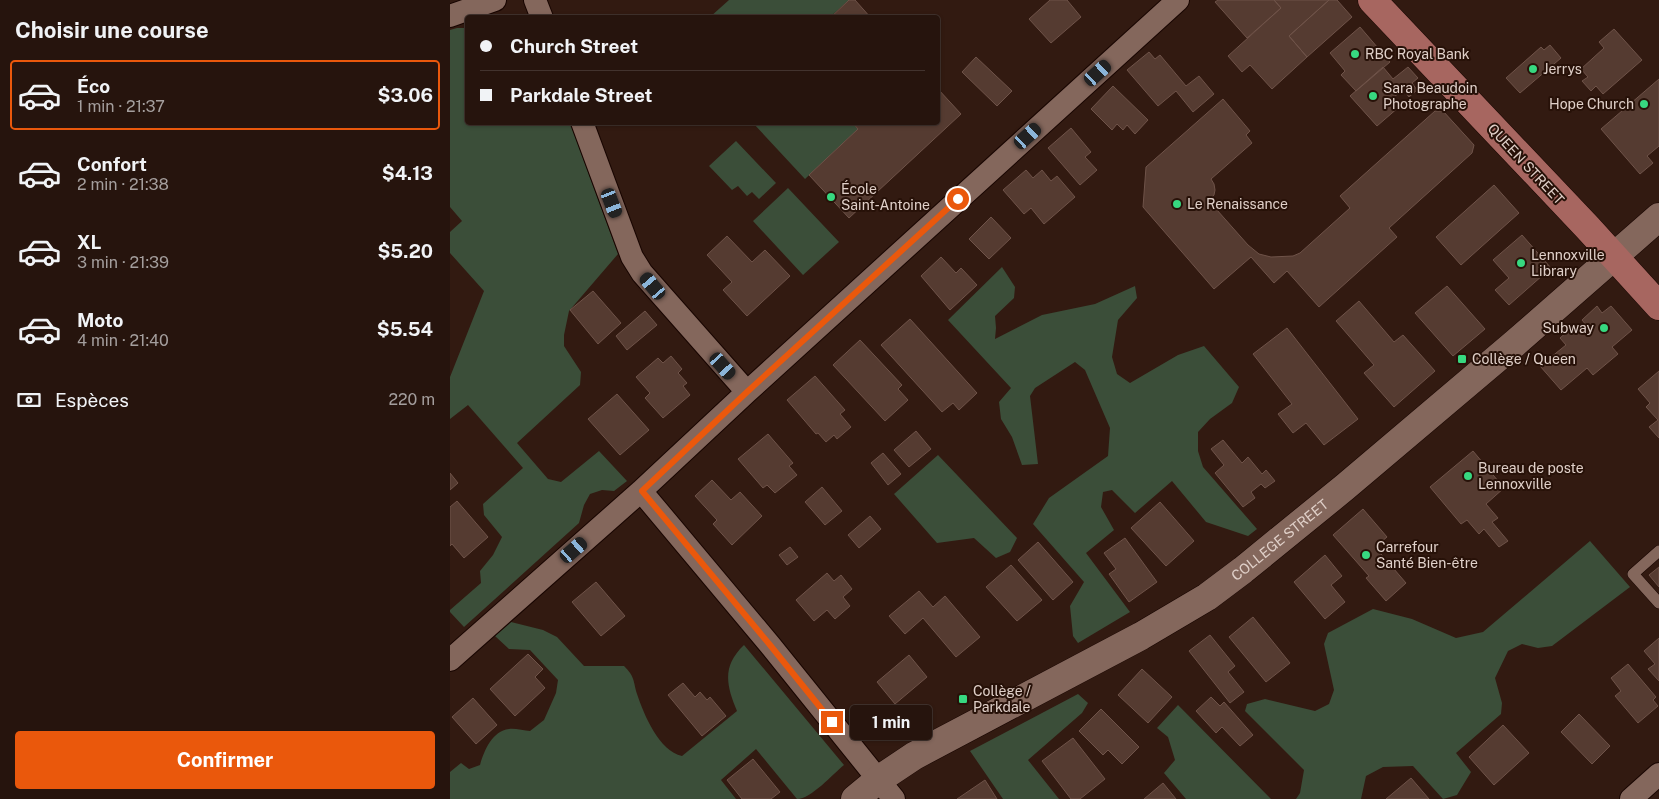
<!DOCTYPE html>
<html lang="fr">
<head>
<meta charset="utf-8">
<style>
	:root { --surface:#26140d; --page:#2e1d16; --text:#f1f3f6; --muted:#a49e9d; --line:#42332e; --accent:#ea580c }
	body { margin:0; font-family:"Public Sans",sans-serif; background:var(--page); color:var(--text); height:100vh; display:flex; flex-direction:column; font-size:19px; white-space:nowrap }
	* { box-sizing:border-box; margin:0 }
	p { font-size:16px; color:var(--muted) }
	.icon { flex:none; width:28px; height:28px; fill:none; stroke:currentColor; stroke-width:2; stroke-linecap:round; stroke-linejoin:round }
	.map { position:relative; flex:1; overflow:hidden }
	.sheet { display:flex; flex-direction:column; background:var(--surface); width:450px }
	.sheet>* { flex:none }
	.top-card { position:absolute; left:15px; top:15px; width:475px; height:110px; border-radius:5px; box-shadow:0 1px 4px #0004,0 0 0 1px var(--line); display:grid; align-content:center; height:110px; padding:0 15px; background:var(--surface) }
	.end { position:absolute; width:22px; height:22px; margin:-11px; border:6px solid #ea580c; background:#fff; box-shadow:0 0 0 2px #fff }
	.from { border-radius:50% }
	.bubble { position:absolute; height:35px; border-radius:5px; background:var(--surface); box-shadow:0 1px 4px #0004,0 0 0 1px var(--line); font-size:16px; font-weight:700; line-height:35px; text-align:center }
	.car { position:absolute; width:15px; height:30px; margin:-15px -8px; border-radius:6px; box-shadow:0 0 4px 1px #0007; background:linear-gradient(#222 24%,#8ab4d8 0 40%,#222 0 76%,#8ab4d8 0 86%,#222 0) }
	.top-card b { display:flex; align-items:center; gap:18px; height:48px; font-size:19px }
	.top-card b+b { border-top:1px solid var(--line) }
	.top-card i { width:12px; height:12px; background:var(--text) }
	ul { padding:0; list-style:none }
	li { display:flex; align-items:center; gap:15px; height:70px; margin:0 10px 8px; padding:0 5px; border:2px solid transparent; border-radius:5px }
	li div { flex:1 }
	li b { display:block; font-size:19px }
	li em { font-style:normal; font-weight:700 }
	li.on { border-color:var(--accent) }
	li>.icon { width:45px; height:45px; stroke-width:1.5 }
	h2 { padding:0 15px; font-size:22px; line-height:60px }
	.pay { display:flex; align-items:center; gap:12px; height:55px; padding:0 15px; font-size:19px }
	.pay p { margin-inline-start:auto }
	.action { display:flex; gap:10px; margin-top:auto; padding:10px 15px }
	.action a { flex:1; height:58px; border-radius:5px; background:var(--accent); color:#fff; font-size:20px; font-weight:700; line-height:58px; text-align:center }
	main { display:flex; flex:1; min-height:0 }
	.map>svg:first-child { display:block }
</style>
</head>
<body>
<main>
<section class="sheet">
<h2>Choisir une course</h2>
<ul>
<li class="on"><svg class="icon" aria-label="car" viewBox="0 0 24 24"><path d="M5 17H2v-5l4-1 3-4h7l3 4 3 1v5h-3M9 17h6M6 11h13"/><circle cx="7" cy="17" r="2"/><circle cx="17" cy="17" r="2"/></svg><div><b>Éco</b><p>1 min · 21:37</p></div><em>$3.06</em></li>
<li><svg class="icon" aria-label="car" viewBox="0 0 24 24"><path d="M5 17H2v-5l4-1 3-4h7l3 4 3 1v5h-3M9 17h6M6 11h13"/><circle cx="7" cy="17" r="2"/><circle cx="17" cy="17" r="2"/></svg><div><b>Confort</b><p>2 min · 21:38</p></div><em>$4.13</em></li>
<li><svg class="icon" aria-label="car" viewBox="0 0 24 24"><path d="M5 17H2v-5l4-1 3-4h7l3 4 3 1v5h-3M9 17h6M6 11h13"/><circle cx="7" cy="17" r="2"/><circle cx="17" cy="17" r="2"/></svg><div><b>XL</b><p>3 min · 21:39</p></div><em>$5.20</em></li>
<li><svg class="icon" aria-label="car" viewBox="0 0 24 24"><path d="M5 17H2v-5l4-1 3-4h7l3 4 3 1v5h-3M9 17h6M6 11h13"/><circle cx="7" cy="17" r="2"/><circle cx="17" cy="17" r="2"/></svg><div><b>Moto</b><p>4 min · 21:40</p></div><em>$5.54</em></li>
</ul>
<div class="pay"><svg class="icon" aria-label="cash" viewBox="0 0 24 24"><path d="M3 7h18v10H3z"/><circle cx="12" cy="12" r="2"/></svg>Espèces<p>220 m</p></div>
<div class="action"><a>Confirmer</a></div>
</section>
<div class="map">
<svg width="1209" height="799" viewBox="0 0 1209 799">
	<rect width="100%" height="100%" fill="#321a11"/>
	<path fill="#3b4e39" d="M 279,0 L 399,0 L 380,17 L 260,17 Z
		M 7,28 L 17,28 L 18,122 L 120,123 L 168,254 L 119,311 L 114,335 L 114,346 L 131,372 L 130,385 L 67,443 L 98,479 L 111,482 L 149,451 L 177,481 L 164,491 L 152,490 L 140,494 L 134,505 L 129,523 L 14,627 L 0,612 L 0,610 L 31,583 L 30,571 L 43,555 L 52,537 L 34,515 L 33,504 L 73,468 L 18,405 L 0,419 L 0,377 L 34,291 L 0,253 L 0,232 L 12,221 L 0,207 L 0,30 Z
		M 303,123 L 402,123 L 408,129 L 355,179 Z
		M 286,141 L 326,183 L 309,199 L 302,192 L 297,196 L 288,186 L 282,190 L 259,166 Z
		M 338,188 L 389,242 L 353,275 L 303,221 Z
		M 552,267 L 565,287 L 564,298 L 545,316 L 546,328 L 545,339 L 592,315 L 645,304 L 685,286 L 687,298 L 668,320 L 662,357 L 667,374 L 680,383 L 728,355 L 754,346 L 789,387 L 782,403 L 760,419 L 748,432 L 748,451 L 753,467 L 807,529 L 798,536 L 756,522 L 722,481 L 685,513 L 662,490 L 653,492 L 651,507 L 664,530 L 636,553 L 680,612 L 628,643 L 623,636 L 620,606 L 634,582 L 583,524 L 599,498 L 658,456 L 660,428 L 635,370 L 625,362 L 585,388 L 580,396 L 588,464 L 572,465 L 562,437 L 551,419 L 549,402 L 561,388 L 498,320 Z
		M 488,455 L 567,538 L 560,552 L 546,558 L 524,538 L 487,543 L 444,494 Z
		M 1140,541 L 1180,587 L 1102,646 L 1088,648 L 1072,644 L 1058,651 L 1045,678 L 1052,703 L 1051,714 L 1006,753 L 1021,772 L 1007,795 L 993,799 L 963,766 L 933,767 L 916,776 L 911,799 L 846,799 L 850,793 L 854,770 L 795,711 L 797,704 L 815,699 L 865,711 L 879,704 L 884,690 L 874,644 L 878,633 L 923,609 L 962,619 L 1006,638 L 1033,632 Z
		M 61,622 L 93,630 L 107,637 L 134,666 L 174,666 C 185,677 183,680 187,694 C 194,715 209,751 232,756 L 287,711 C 276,685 272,666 294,645 L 394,765 C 383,774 361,799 347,799 L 306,749 L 271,780 L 286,799 L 0,799 L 0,772 L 11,763 L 19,769 L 30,765 C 34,751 42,731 59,729 C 65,728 74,731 80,731 L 94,720 L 106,693 L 108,680 L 80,650 L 59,649 L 45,636 Z
		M 628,694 L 638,703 L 632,713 L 578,760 L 609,799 L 553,799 L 520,751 Z
		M 728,705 L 821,799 L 736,799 L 714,773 L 725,760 L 718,737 L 707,728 Z"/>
	<path fill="#553b31" stroke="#6f5349" d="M 399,0 L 405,0 L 421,18 L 380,18 Z
		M 600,0 L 617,0 L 631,17 L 601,43 L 579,19 Z
		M 768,0 L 824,0 L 831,8 L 797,38 L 765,2 Z
		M 824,0 L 879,0 L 839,36 L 857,57 L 822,89 L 800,65 L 792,72 L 778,56 L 831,8 Z
		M 879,0 L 887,0 L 902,17 L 857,57 L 839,36 Z
		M 910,27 L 940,62 L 906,91 L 891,75 L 895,71 L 880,53 Z
		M 1164,29 L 1192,60 L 1153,94 L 1146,86 L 1141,91 L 1132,81 L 1138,77 L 1131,69 L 1154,48 L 1149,42 Z
		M 1100,45 L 1111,58 L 1070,93 L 1056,78 L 1091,47 L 1094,50 Z
		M 699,52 L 705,59 L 710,55 L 736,86 L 749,76 L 764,94 L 743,112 L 726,91 L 708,106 L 677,70 Z
		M 526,57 L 562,91 L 547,106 L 512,72 Z
		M 933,67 L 943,79 L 958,67 L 968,78 L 962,83 L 967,90 L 959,97 L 953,89 L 942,99 L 949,107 L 927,126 L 900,96 Z
		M 1209,79 L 1209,146 L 1197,156 L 1203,163 L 1190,174 L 1151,129 Z
		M 663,86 L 698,120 L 685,134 L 677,125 L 673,130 L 667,124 L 662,130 L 641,109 Z
		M 488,89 L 511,114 L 399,218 L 359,175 L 408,129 L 402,122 L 488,122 Z
		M 773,99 L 800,131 L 796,135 L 802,143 L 761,179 L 764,184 L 765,190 L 764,195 L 759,201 L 798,245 L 809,254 L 821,257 L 843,256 L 850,253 L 900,208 L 890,196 L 985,111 L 993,111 L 1024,145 L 1022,153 L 939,228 L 947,237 L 869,307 L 837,271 L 824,283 L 801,257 L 764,289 L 693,207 L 696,167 Z
		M 621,128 L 641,152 L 635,157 L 647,170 L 630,185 L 598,148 Z
		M 576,170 L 583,178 L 592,170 L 601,181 L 607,176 L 625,197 L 594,224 L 581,208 L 574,214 L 553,190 Z
		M 1044,185 L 1069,213 L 1011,265 L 986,237 Z
		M 541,217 L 561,238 L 539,259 L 519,239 Z
		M 1072,235 L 1101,268 L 1059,305 L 1045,290 L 1059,278 L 1043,260 Z
		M 277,236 L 302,262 L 315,250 L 340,276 L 297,316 L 273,290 L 282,282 L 257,255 Z
		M 491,257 L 506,273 L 511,268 L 527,285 L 500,310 L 471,276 Z
		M 997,286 L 1035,329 L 1003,356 L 965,313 Z
		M 143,291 L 171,323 L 148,344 L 120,310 Z
		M 909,301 L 944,342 L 953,335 L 985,371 L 944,407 L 914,373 L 924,365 L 886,321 Z
		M 1147,306 L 1152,313 L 1161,306 L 1182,330 L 1162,347 L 1168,354 L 1143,375 L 1137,368 L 1111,390 L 1090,366 L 1116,345 L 1110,338 L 1125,325 L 1131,331 L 1137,326 L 1132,320 Z
		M 195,311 L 207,325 L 177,350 L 166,336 Z
		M 460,319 L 527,393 L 509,410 L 503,403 L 492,412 L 431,345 Z
		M 837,328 L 908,419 L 874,445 L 856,423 L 843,433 L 828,414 L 842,404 L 803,354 Z
		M 410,340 L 452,385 L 448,389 L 458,400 L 435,421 L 383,365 Z
		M 221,356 L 232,369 L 228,373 L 237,383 L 233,386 L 240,395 L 213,418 L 195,398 L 200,393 L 186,377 L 208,358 L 213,363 Z
		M 1209,371 L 1209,438 L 1199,427 L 1208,420 L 1196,407 L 1200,403 L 1188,389 Z
		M 365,376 L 395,410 L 390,414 L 401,427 L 387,439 L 384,435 L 376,442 L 368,433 L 366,434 L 337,400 Z
		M 167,394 L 199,430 L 170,455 L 138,419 Z
		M 466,431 L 481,449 L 459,467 L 444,450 Z
		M 318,434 L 343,463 L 339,466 L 347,475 L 325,493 L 317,485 L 313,488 L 288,459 Z
		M 773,440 L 792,463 L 798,457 L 812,474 L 816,470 L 825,481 L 815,488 L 811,484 L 801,492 L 805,498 L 793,507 L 765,473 L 774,465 L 761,449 Z
		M 1023,451 L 1054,488 L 1036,504 L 1048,518 L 1042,522 L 1058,541 L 1049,547 L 1034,529 L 1029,534 L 1017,520 L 1011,524 L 980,487 Z
		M 433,453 L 451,474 L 438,485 L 421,463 Z
		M 0,473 L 8,483 L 0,490 Z
		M 262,480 L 281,500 L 290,492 L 312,516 L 282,545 L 263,524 L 267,520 L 245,496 Z
		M 372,487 L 392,511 L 375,525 L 355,502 Z
		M 7,501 L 38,537 L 14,558 L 2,544 L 0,546 L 0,507 Z
		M 710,502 L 744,541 L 716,566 L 681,528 Z
		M 913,509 L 937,537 L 925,547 L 956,583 L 936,601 L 916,578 L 919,576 L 883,535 Z
		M 420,516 L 431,529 L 409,548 L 398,535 Z
		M 675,538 L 707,582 L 679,602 L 659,574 L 666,569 L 654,553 Z
		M 588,542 L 623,582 L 603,600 L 568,560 Z
		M 340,547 L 348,557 L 337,565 L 329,555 Z
		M 875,555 L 892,576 L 881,585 L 895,602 L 875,619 L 844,582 Z
		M 561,565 L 592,600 L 567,621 L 536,587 Z
		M 1209,567 L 1209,587 L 1199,575 Z
		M 377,573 L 384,581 L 391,575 L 402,589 L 393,597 L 400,606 L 385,619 L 377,610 L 364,621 L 346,600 Z
		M 146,582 L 175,616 L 151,636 L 122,602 Z
		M 469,591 L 483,607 L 495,596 L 530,637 L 506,657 L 473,618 L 455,634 L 439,616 Z
		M 803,617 L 840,663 L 816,682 L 779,637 Z
		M 760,635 L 785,666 L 778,672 L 794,692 L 780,703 L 739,651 Z
		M 1209,638 L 1209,681 L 1198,669 L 1205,664 L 1194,651 Z
		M 78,654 L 93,669 L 85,677 L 95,688 L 65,716 L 40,689 Z
		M 459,655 L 477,677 L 445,704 L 427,682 Z
		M 1178,664 L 1206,697 L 1203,700 L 1208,706 L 1188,723 L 1165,696 L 1171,691 L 1161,678 Z
		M 692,669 L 722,697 L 698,723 L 668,695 Z
		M 233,683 L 245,697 L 250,692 L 257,700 L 260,697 L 276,716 L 252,736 L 218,695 Z
		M 761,697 L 770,706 L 774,702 L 803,735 L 790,746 L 772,727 L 766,733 L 746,711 Z
		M 23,698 L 47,725 L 26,744 L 2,717 Z
		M 651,709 L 689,747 L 672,764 L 658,750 L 653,755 L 629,731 Z
		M 1129,714 L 1160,746 L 1142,764 L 1111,732 Z
		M 1053,725 L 1079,753 L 1044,785 L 1019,757 Z
		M 623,738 L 655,779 L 630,799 L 621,799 L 592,761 Z
		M 303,759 L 330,792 L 321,799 L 292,799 L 277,780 Z
		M 961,778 L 979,799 L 936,799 Z
		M 535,780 L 547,799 L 507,799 Z
		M 713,783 L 726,799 L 694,799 Z"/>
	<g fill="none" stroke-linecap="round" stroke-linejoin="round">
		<g stroke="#180501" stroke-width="12">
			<path id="lane" d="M 1209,551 L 1183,574 L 1209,603"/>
		</g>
		<g stroke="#180501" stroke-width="24">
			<path id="street" d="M 85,0 L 92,18
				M 0,16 L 45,0
				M 132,122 L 182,257 L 192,273 L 297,392
				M 191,491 L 320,645 L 444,799
				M 0,660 L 191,491 L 297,392 L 728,0
				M 1181,799 L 1209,774"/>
		</g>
		<g stroke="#180501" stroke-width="29">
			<g id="secondary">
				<path id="s1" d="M 405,799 L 428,780 L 464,756 L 691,636 L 757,597 L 793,570 L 895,487 L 1064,344 L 1209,217"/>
			</g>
		</g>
		<g stroke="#180501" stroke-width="29">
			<path id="primary" d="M 922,0 L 1138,228 L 1209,306"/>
		</g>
		<use href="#lane" stroke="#84675c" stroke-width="11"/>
		<use href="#street" stroke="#84675c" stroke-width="22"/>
		<use href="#secondary" stroke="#84675c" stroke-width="28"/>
		<use href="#primary" stroke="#a76660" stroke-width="28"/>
	</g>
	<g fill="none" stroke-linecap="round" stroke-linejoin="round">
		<path stroke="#ea580c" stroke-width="6" d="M 382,722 L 320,645 L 192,491 L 297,392 L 508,199"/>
	</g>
	<g fill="#37d880" stroke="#271108" stroke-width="2">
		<circle cx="905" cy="54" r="5"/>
		<circle cx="1083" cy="69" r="5"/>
		<circle cx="923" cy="96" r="5"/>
		<circle cx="1194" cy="104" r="5"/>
		<circle cx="381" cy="197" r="5"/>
		<circle cx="727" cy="204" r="5"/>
		<circle cx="1071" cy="263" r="5"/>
		<circle cx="1154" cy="328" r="5"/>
		<rect x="1007" y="354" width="10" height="10" rx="2.5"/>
		<circle cx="1018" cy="476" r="5"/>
		<circle cx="916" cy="555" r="5"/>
		<rect x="508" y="694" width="10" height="10" rx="2.5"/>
	</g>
	<g text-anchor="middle" stroke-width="4" stroke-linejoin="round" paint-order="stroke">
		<g font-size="14" fill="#e0d0c9" stroke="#271108" text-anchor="start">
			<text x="915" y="59">RBC Royal Bank</text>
			<text x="1093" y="74">Jerrys</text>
			<text x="933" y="93">Sara Beaudoin<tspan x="933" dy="16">Photographe</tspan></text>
			<text x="1184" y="109" text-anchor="end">Hope Church</text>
			<text x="391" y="194">École<tspan x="391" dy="16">Saint-Antoine</tspan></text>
			<text x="737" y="209">Le Renaissance</text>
			<text x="1081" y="260">Lennoxville<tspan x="1081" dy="16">Library</tspan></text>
			<text x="1144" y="333" text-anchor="end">Subway</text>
			<text x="1022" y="364">Collège / Queen</text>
			<text x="1028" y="473">Bureau de poste<tspan x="1028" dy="16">Lennoxville</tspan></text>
			<text x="926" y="552">Carrefour<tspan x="926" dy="16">Santé Bien-être</tspan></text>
			<text x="523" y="696">Collège /<tspan x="523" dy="16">Parkdale</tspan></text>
		</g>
		<g font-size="14" fill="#e0d0c9" stroke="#271108">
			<text transform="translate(1076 164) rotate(47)" y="5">QUEEN STREET</text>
			<text dy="5" stroke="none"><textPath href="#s1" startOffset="499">COLLEGE STREET</textPath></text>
		</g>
	</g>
</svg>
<i class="end from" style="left:508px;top:199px"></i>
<i class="end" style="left:382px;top:722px"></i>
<div class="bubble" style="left:400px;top:705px;width:82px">1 min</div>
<i class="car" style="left:648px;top:73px;rotate:48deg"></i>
<i class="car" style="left:578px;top:136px;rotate:48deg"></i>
<i class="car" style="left:162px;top:203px;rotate:159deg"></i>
<i class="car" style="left:203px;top:286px;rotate:320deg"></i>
<i class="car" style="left:273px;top:366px;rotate:138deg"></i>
<i class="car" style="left:124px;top:550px;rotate:49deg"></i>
<div class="top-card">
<b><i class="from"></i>Church Street</b>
<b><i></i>Parkdale Street</b>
</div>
</div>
</main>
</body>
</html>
